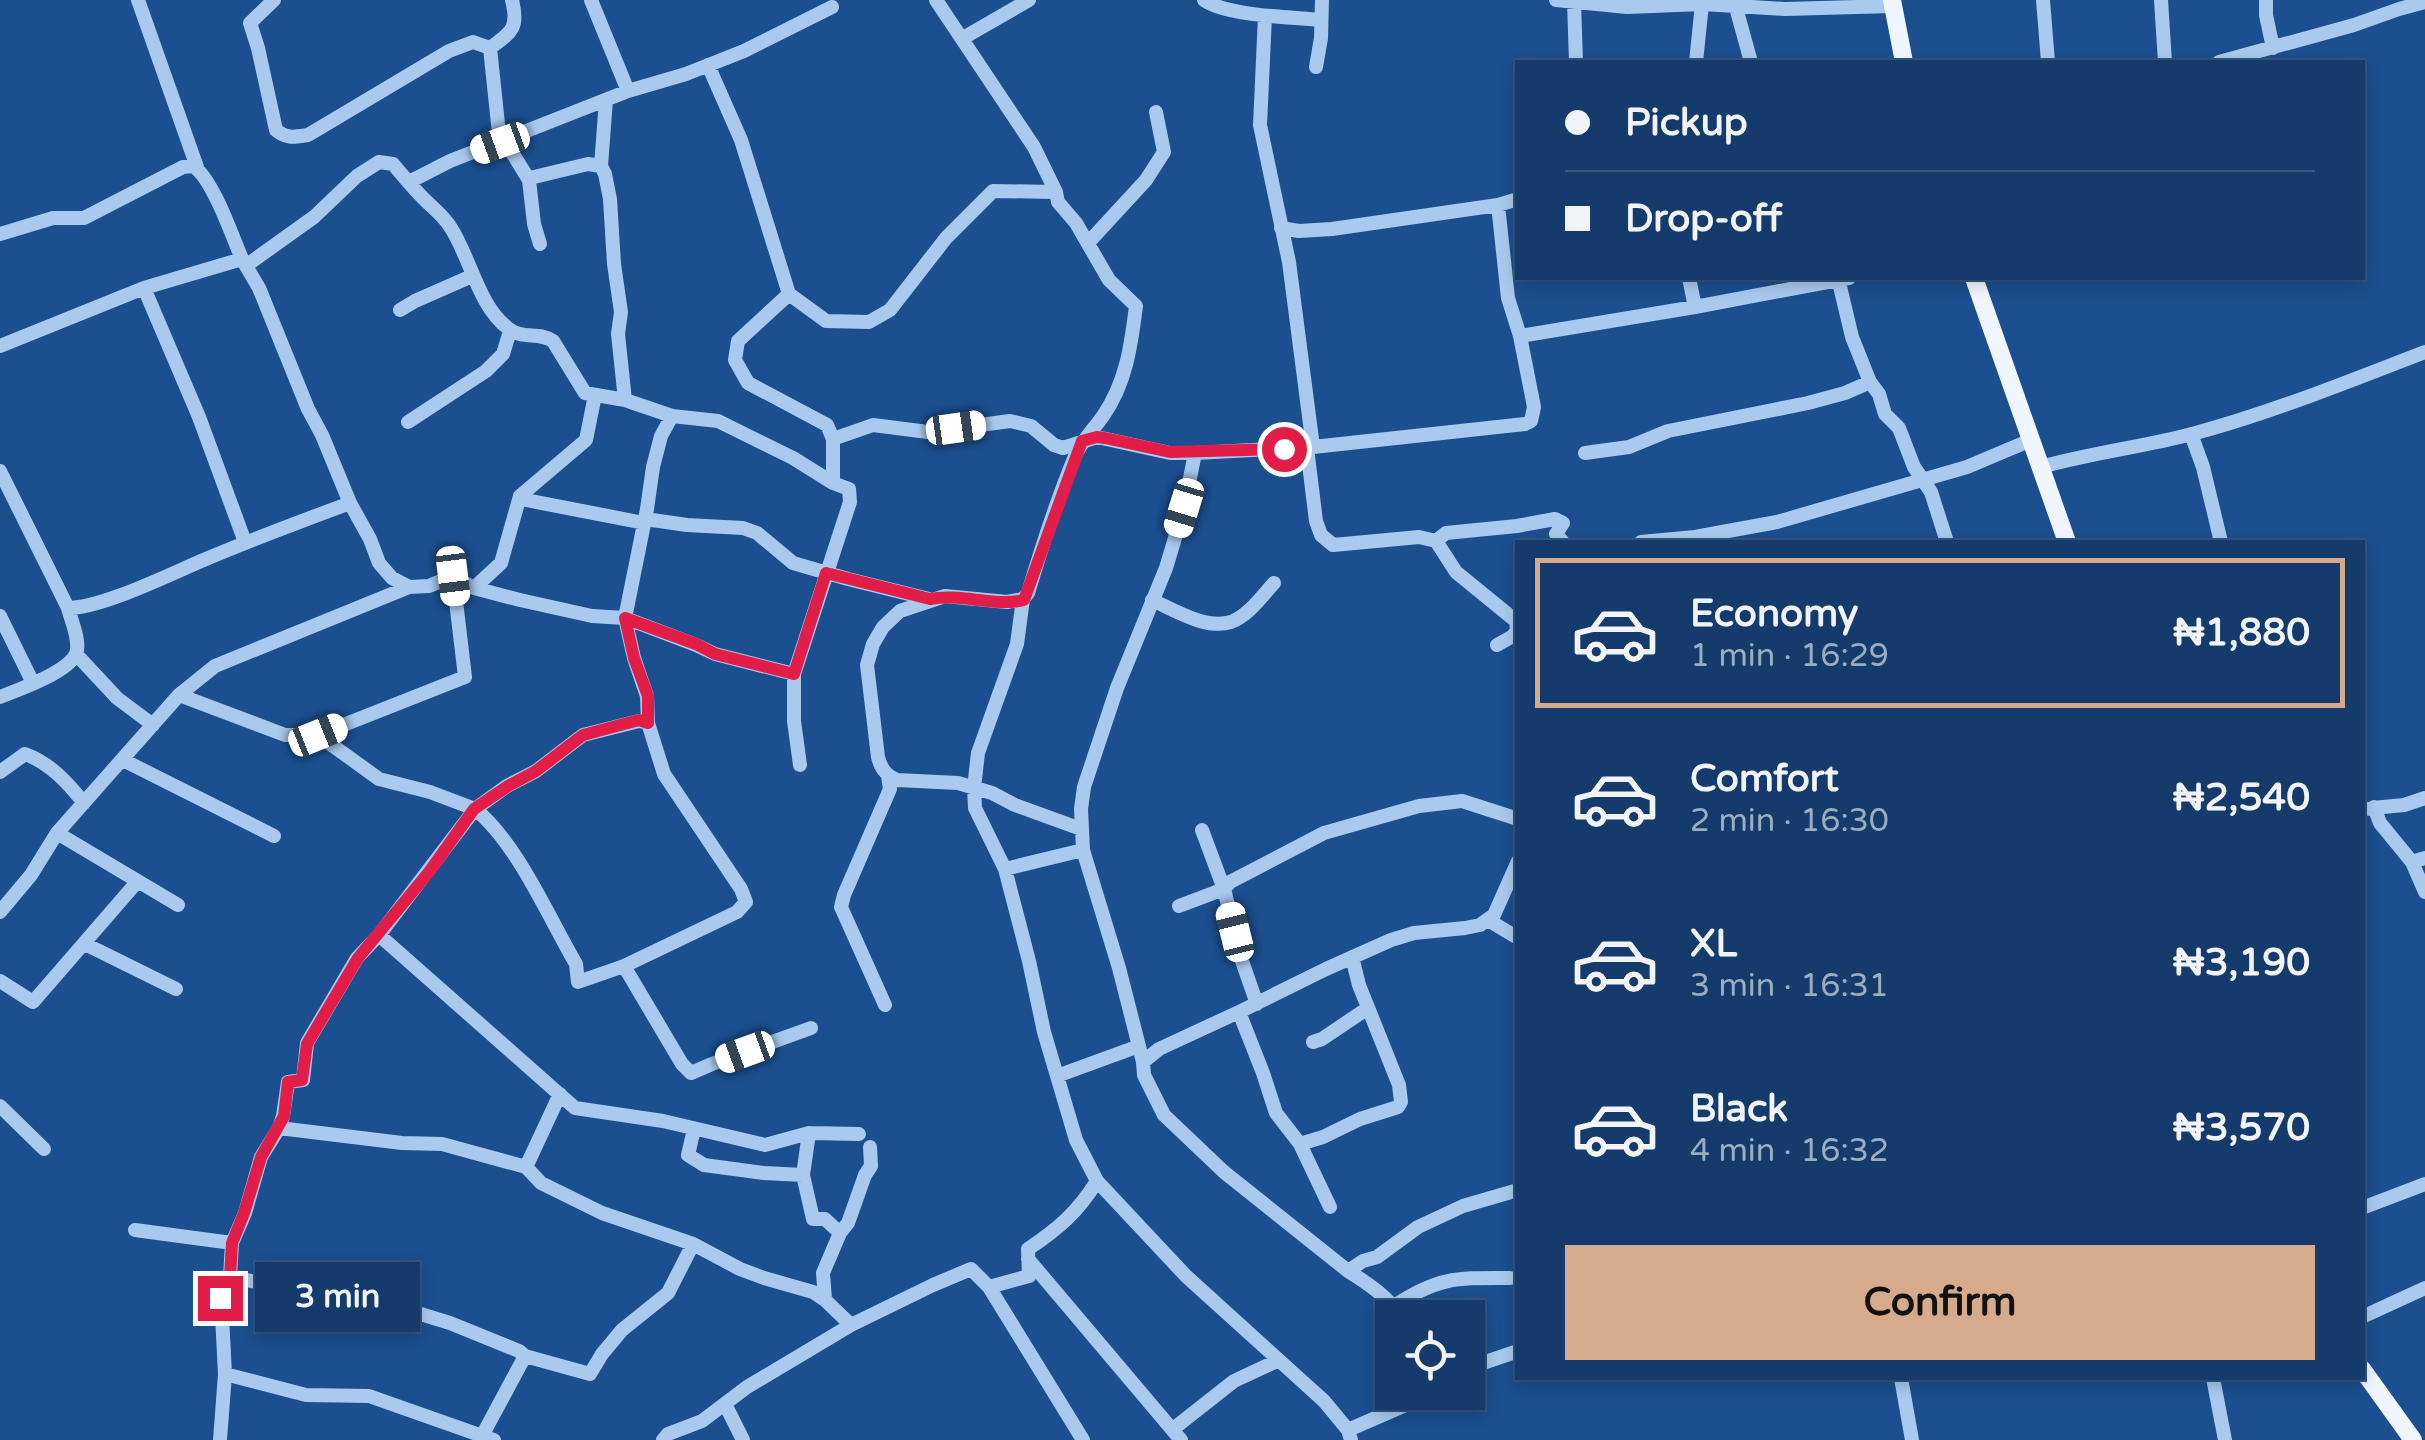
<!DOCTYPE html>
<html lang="en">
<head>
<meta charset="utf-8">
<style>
	:root { --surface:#143b6b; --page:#214673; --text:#f1f3f6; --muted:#9dadc1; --line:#33557e; --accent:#d6ab8b }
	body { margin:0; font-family:"Varela Round",sans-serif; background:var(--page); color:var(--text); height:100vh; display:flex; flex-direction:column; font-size:38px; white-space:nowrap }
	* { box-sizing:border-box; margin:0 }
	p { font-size:32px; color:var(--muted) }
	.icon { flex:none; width:55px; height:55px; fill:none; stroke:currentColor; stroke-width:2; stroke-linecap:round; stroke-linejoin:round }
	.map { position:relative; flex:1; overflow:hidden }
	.drawer { position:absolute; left:1515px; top:540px; width:850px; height:840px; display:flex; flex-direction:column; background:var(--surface); border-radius:0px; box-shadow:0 5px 15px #0003,0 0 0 2px var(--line) }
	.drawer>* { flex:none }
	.hud { position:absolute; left:1515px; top:60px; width:850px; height:220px; border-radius:0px; box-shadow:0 5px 15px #0003,0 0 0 2px var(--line); display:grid; align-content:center; height:220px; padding:0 50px; background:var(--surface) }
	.buttons { position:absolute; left:1375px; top:1300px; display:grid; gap:20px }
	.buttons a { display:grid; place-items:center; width:110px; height:110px; border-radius:0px; background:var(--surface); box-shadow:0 5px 15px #0003,0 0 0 2px var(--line); font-size:50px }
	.end { position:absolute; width:45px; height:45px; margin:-22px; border:12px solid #e11d48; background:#fff; box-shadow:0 0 0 5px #fff }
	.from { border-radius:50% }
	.bubble { position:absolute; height:70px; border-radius:0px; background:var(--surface); box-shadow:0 5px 15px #0003,0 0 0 2px var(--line); font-size:32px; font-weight:800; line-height:70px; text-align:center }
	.car { position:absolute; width:30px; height:60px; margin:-30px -15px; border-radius:12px; box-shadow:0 0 8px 2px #0007; background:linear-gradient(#fff 24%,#345 0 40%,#fff 0 76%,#345 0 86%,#fff 0) }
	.hud b { display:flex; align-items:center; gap:35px; height:95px; font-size:38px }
	.hud b+b { border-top:2px solid var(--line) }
	.hud i { width:25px; height:25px; background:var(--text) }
	ul { padding:18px 0 0; list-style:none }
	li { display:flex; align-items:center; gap:30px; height:150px; margin:0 20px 15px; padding:0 30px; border:5px solid transparent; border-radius:0px }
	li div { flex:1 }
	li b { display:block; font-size:38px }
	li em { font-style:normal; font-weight:800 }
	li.selected { border-color:var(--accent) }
	li>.icon { width:90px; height:90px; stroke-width:1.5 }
	.action { display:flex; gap:20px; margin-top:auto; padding:20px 50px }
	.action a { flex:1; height:115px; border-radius:0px; background:var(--accent); color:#111; font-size:40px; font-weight:800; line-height:115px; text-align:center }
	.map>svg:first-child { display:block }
</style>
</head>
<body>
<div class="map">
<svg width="2425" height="1440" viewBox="0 0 2425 1440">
	<rect width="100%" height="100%" fill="#1b4f8f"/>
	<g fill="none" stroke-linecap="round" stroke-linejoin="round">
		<path stroke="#a9c9ee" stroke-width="14" d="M 138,0 L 197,167
			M 274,0 L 250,23 L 258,48 L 276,130 C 287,139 294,137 308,135 L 449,51 L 473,42 L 490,48 L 500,143
			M 591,0 L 628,91
			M 936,0 L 1034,147 L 1056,192 L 1058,202 L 1076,223 L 1109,280 L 1136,306 C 1131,346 1126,383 1103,416 C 1094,429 1083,439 1076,454 C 1057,499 1042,546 1028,593 L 1023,599 L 1007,602 L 945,596 L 900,611 L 883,627 L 873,644 L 867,665 L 878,757 C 881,769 886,775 897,780 L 958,783 L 992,793 L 1015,805 L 1081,829
			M 1204,0 C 1227,16 1291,17 1320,20
			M 1556,0 L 1627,7 L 1702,4 L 1785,9 L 1893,6
			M 2043,0 L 2048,62
			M 2161,0 L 2165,62
			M 2266,0 L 2266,15 L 2273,48
			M 1574,2 L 1576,62
			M 1735,4 L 1751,62
			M 1265,16 L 1260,125 L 1289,262 L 1313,447
			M 963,38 L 1029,0
			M 490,48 C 512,32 519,28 512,0
			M 1696,62 L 1702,4
			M 2219,62 L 2354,25 L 2399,9 L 2425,2
			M 708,65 L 741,140 L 789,294 L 826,321 L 869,322 L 890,310 L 946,238 L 993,191 L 1056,192
			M 1316,67 L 1321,38 L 1322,0
			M 606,100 L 601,166 L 605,174 L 610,199 L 614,264 L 621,312 L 618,334 L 625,400
			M 505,141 L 529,180
			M 409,182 L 450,161 L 628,91 L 686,74 L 744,51 L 832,7
			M 1281,228 L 1299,231 L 1332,229 L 1498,205 L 1518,199
			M 0,234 L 53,218 L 84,218 L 183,167 L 193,166 C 213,179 232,236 242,259
			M 1088,243 L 1146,180 L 1164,152 L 1156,112
			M 540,244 L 534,224 L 529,180 L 534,177 L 588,164 L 601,166
			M 247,265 L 314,217 L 357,176 L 379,162 L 393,164 C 403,176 413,188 424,199 C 434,209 444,216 451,228 C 471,259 478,306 509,329 C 523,340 539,331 553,341 L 585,393 L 625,400 L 672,416
			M 1689,278 L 1695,307
			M 1838,278 L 1852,337 L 1870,382 L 1879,394 L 1885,414 L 1899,428 L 1914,467 L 1931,492 L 1947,542
			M 144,288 L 199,417 L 245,542
			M 789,294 L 738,341 L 735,360 L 748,383 L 827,425 L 833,439
			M 400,310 L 415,301 L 472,276
			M 1520,336 L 1695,307 L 1849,278
			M 0,346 L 144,288 L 242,259 L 259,288 L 308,409 L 322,435 L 350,503 L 370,539 L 379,563 L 392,578 L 409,587 L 429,586 L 453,576 L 474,588 L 520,600 L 592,616 L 625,618 L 696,645 L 715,654 L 794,674
			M 408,422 L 486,371 L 503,354 L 510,331
			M 2191,434 L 2203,467 L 2221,542
			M 1307,448 L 1316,521 L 1321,535 L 1333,545 L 1419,537 L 1436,541 L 1446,533 L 1517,526 L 1555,519 L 1563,523 L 1556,534 L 1563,542
			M 1195,453 L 1184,508 L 1166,568 L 1117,688 L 1084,787 L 1081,809 L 1083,850 L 1119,968 L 1143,1062 L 1144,1075 L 1164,1115 L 1224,1172 L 1348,1271 L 1363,1261 L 1377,1257 L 1418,1227 L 1463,1206 L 1518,1190
			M 1585,453 L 1629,447 L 1668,431 L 1808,403 L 1845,393 L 1870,382
			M 2041,467 C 2091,453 2142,447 2192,434 C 2271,413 2349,381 2425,352
			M 0,471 L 68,608 C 103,608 172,573 206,559 C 253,539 302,521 350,503
			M 520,496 L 526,500 L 644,523 L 645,519 L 687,525 L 743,528 L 757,533 L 793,563 L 848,579 L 929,599
			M 1436,541 L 1456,572 L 1516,621 L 1517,630 L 1513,636 L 1497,645
			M 1641,542 L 1695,537 L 1777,522 L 1967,467 L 2031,440
			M 474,588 L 501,563 L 520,496 L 586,440 L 595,395
			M 1023,599 L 1017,644 L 978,753 L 974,788 L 975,808 L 1005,869 L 1029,961 L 1044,1032 L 1076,1140 L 1097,1181 L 1186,1276 L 1324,1401 L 1348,1430 L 1351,1440
			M 1152,600 C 1174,610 1206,630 1231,622 C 1248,616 1262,596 1274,583
			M 0,616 L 33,683
			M 76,654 L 117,698 L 153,725
			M 179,695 L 285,735 L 318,735 L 465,677 L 453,576
			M 0,697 C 18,690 67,673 76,654 C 81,642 71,620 68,608
			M 648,723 L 664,774 L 741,889 L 746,902 L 737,912 L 624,966 L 578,982 L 576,964 C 548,916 517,843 475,809 L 507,786 L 536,771 L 583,735 L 639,721 L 648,723 L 647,696 L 634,658 L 625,618 L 647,509 L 653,467 L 661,436 L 672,416 L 718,421 L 793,458 L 833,483 L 833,439 L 873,425 L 928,432 L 1010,421 L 1031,426 L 1054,445 L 1063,448 L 1097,437 L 1170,453 L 1195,453 L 1313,447 L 1525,424 L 1531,421 L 1534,407 L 1520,336 L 1508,298 L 1498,205
			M 318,735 L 379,779 L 430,792 L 475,809 L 379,935
			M 123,760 L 274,836
			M 800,765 L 794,721 L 794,674 L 850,502 L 849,489 L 833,483
			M 0,772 L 25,754 C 50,763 68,783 84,803
			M 2374,807 L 2380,823 L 2412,862 L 2425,858
			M 2362,809 L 2404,805 L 2425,798
			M 57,833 L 178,905
			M 2412,862 L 2425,892
			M 1005,869 L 1083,850
			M 1179,906 L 1224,889 L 1202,830
			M 0,912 L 31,875 L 57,833 L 179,695 L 215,666 L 409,587
			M 1488,920 L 1518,938
			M 85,944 L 176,989
			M 624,966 L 682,1064 L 691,1073 L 712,1064 L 811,1028
			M 0,981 L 33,1002 L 137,882
			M 1257,1004 L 1242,961 L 1224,889 L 1230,882 L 1324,833 L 1419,806 L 1462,801 L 1518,819
			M 885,1005 L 841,907 L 844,895 L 890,789 L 888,776
			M 1239,1012 L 1263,1073 L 1276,1113 L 1300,1144 L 1330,1207
			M 1313,1042 L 1322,1039 L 1368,1008
			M 1143,1062 L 1159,1049 L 1239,1012 L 1326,969 L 1391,940 L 1414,933 L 1465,928 L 1480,925 L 1494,915 L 1518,861
			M 1057,1076 L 1139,1046
			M 0,1106 L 44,1149
			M 279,1128 L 283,1116 L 288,1082 L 303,1080 L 307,1043 L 357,958 L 379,935 L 575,1108 L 663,1121 L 765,1145 L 809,1133 L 859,1134
			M 694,1129 L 688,1155 L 704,1165 L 764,1173 L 803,1175
			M 809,1133 L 803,1175 L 813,1219 L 825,1219 L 840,1233 L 823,1273 L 825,1300
			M 1300,1144 L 1323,1137 L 1360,1119 L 1398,1107 L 1401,1102 L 1399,1085 L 1359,985 L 1352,957
			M 526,1167 L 560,1094
			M 2362,1208 L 2425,1184
			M 135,1230 L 232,1243 L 230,1277 L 221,1297 L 225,1374 L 220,1440
			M 840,1233 L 848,1223 L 865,1175 L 871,1166 L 870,1147
			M 232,1243 L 245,1213 L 261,1157 L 279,1128 L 402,1143 L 442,1144 L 526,1167 L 541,1183 L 602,1213 L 693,1244 L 740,1269 L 764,1278 L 813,1292 L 825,1300 L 851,1325
			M 1028,1259 L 1181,1440
			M 1348,1271 C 1369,1284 1388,1297 1402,1318
			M 230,1277 L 414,1312 L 450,1323 L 519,1351 L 525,1356 L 590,1374 L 602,1354 L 622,1330 L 668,1293 L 693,1244
			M 989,1287 L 1083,1440
			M 1394,1306 C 1440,1276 1458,1278 1510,1278
			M 2362,1317 L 2425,1288
			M 1468,1368 L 1518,1351
			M 225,1374 L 306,1395 L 369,1396 L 494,1440
			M 1901,1378 L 1912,1440
			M 2213,1378 L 2225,1440
			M 725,1404 L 743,1440
			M 1173,1429 L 1234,1381 L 1279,1360
			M 1348,1430 L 1417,1400 L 1427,1392
			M 482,1436 L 525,1356
			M 663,1440 L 668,1434 L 702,1421 L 747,1387 L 851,1325 L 933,1285 L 971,1269 L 989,1287 L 1029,1276 L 1028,1249 C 1058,1229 1078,1212 1097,1181"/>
		<path stroke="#f0f6ff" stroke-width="18" d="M 1892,0 L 1904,62
			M 1974,278 L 2067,542
			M 2362,1369 L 2413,1440"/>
	</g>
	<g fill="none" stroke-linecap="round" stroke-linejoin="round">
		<path stroke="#e11d48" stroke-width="12" d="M 220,1298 L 230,1277 L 232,1243 L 244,1213 L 261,1157 L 284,1116 L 288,1082 L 302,1080 L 307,1044 L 358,958 L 429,872 L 474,809 L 508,786 L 536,771 L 583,735 L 639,720 L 648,723 L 648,696 L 634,658 L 625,618 L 696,644 L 715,654 L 794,674 L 826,573 L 930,599 C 961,593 993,607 1024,600 L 1082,441 L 1097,437 L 1105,438 L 1170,452 L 1284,449"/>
	</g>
</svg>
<div class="buttons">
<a><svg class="icon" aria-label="locate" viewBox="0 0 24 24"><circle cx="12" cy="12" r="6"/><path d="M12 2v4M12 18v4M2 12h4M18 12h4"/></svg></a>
</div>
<i class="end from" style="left:1284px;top:449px"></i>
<i class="end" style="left:220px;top:1298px"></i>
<div class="bubble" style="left:255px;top:1262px;width:165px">3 min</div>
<i class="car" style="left:500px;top:143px;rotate:250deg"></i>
<i class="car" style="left:956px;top:428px;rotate:82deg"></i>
<i class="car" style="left:1184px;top:508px;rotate:197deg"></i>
<i class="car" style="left:453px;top:576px;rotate:173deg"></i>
<i class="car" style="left:318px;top:735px;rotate:68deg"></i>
<i class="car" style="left:1235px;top:932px;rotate:346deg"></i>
<i class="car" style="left:745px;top:1052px;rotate:250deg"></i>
<div class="hud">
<b><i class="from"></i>Pickup</b>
<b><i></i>Drop-off</b>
</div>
<section class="drawer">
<ul>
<li class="selected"><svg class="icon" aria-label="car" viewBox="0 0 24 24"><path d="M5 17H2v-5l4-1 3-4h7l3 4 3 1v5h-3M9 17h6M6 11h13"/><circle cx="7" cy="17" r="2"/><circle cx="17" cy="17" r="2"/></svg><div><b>Economy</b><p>1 min · 16:29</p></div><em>₦1,880</em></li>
<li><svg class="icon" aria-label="car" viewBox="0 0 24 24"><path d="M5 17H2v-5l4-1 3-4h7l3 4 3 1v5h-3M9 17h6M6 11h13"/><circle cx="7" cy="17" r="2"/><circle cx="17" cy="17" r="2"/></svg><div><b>Comfort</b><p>2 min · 16:30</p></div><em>₦2,540</em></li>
<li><svg class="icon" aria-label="car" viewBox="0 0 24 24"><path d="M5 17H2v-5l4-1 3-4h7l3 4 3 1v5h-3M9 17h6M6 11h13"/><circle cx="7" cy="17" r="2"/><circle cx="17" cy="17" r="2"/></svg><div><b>XL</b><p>3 min · 16:31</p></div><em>₦3,190</em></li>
<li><svg class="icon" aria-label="car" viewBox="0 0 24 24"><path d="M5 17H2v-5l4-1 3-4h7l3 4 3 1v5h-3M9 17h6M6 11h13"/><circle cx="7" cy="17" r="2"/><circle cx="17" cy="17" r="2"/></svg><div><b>Black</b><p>4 min · 16:32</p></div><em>₦3,570</em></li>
</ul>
<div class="action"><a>Confirm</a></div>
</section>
</div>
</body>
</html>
